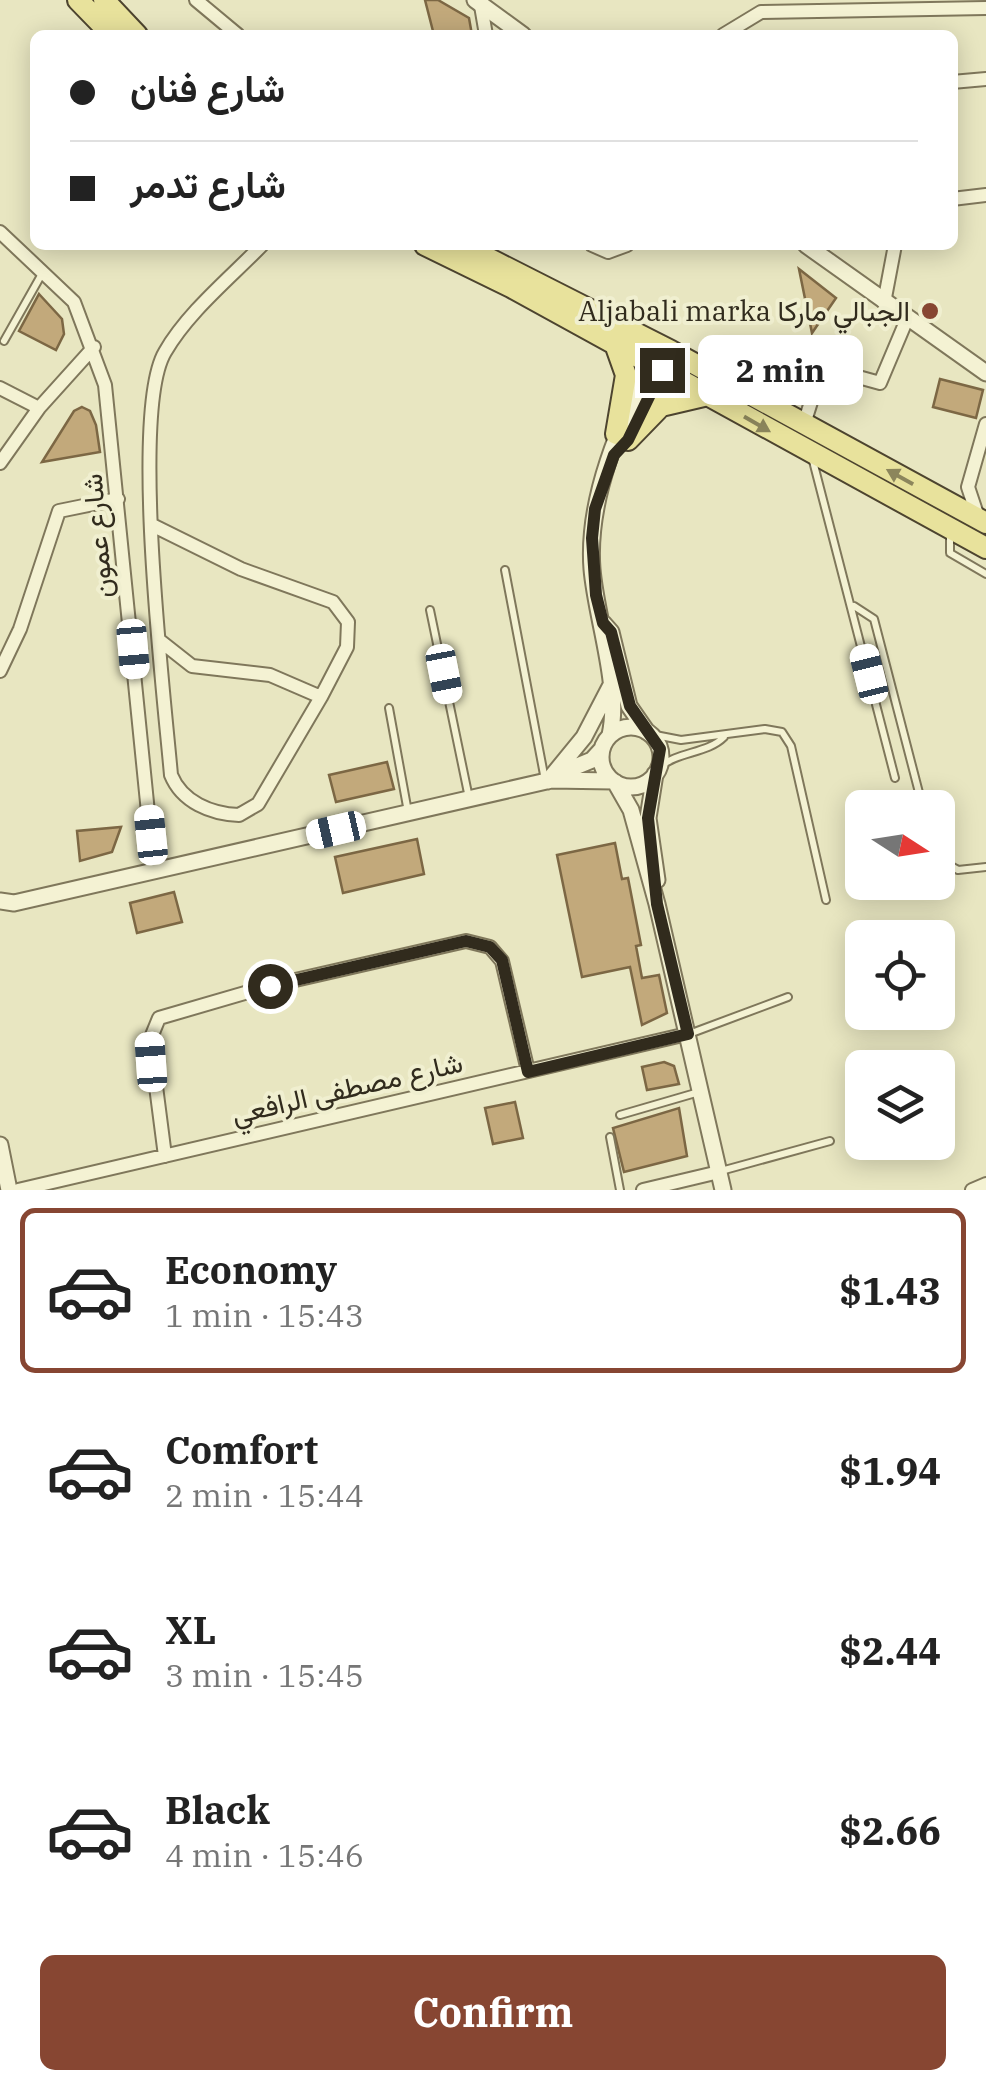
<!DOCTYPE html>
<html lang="en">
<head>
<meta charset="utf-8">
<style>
	:root { --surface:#fff; --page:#f6f6f6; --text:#222; --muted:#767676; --line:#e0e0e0; --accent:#874632 }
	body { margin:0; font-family:"IBM Plex Serif",Vazirmatn,serif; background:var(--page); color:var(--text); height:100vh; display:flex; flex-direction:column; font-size:38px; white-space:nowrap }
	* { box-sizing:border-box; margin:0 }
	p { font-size:32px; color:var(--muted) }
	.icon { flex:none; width:55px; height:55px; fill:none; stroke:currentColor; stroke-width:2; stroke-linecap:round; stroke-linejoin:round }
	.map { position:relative; height:1190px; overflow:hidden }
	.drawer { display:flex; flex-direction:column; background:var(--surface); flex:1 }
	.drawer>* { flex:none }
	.guide { position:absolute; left:30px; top:30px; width:928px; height:220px; border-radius:15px; box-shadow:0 5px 25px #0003; display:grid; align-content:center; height:220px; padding:0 40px; background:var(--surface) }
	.needle { width:65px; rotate:102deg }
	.tools { position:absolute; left:845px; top:790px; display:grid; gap:20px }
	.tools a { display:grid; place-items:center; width:110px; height:110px; border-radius:15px; background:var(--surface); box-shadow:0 5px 25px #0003; font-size:50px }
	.end { position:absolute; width:45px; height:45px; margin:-22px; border:12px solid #312b1d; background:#fff; box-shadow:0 0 0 5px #fff }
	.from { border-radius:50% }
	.bubble { position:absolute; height:70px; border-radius:15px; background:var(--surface); box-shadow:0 5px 25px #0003; font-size:32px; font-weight:700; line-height:70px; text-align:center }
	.car { position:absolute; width:30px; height:60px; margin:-30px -15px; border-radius:12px; box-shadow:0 0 8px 2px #0007; background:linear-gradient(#fff 24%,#345 0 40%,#fff 0 76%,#345 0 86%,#fff 0) }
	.guide b { display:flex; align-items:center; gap:35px; height:95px; font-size:38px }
	.guide b+b { border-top:2px solid var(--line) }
	.guide i { width:25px; height:25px; background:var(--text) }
	ul { padding:18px 0 0; list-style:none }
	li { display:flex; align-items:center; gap:30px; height:165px; margin:0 20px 15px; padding:0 20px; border:5px solid transparent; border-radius:15px }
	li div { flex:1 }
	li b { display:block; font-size:38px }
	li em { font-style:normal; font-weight:700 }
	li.current { border-color:var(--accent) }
	li>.icon { width:90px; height:90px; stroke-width:1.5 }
	.primary-button { display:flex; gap:20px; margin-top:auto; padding:20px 40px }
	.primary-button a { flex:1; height:115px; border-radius:15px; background:var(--accent); color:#fff; font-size:40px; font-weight:700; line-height:115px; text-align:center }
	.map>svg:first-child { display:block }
</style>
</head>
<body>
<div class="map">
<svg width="986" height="1190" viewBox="0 0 986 1190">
	<rect width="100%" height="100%" fill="#e8e6c1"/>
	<path fill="#c2a97b" stroke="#7c6744" stroke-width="2.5" d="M 425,0 L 438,0 L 469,18 L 472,35 L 434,35 Z
		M 799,269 L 836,298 L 812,333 Z
		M 39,294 L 62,319 L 64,334 L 56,350 L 19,331 Z
		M 940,379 L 983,390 L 976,418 L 933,407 Z
		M 82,407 L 90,411 L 96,425 L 100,452 L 42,462 L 74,411 Z
		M 387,762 L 394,789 L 336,802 L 329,775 Z
		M 121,827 L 112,852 L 80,861 L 77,831 Z
		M 417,839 L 424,874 L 343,893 L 335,857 Z
		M 615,843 L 622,879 L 628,878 L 641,945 L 636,946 L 642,978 L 659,975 L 667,1013 L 642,1025 L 630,967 L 582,977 L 557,855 Z
		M 174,892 L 182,922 L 137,933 L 130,903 Z
		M 664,1062 L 674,1066 L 679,1084 L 647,1090 L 642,1067 Z
		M 515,1102 L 523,1138 L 493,1144 L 485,1108 Z
		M 679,1108 L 687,1156 L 624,1172 L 613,1128 Z"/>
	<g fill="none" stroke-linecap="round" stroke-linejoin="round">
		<g stroke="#7f775b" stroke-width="10">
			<path id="service" d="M 4,341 L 43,272
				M 813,461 L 895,778
				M 950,530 L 950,553 L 986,574
				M 505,570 L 545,780
				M 854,606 L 874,619 L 923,808
				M 430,610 L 469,798
				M 389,708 L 408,812
				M 650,734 L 681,740 L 765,729 L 782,732 L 791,746 L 826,900
				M 658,768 C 678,751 707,754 724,737
				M 938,859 L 958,870 L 986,867
				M 689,1034 L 788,997
				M 620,1115 L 699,1092
				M 610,1137 L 620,1190
				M 721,1171 L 830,1141"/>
		</g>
		<g stroke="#7f775b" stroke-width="16">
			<path id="minor" d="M 196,0 L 238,35
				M 480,0 L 486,35
				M 723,35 L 761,12 L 986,8
				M 952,82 L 986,79
				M 952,199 L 986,195
				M 0,232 L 74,302 L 105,385 L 154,872
				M 592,245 L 608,252 L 627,245
				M 884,303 L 895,245
				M 0,388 L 39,408
				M 804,424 L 822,367 L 880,383 L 907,319
				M 0,463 L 39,408 L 94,347
				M 978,517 L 968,487 L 986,424
				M 154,526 L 241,569 L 333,602 L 348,622 L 347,647 L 321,697 L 258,804 L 239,815 C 211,814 182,802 171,775 C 164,695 130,411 165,352 C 188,312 230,278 262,245
				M 159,640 L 192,666 L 270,675 L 321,697
				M 0,671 L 20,629 L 59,511 L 118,499
				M 165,1156 L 150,1040 L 159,1018 L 269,986 L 466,941 L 490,947 L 502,961 L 528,1071
				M 18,1190 L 687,1034
				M 643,1190 L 719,1172
				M 972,1190 L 986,1184"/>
		</g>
		<g stroke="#7f775b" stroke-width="19">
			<path id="tertiary" d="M 475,0 L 523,35
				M 806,245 L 986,373
				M 634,428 L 666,363
				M 603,623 L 611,632 L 629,706 L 647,732
				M601 757a30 30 0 1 1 60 0a30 30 0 1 1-60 0Z
				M 610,735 C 621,685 596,619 592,569 C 586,492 626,413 658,344
				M 558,774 L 592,760 L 602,749
				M 655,774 L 648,818 L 657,880
				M 548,781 L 584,737 L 610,687
				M 615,782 L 631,810 L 657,904 L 723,1190
				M 0,901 L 14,903 L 551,780 L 613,781
				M 0,1145 L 9,1190"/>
		</g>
		<g stroke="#4d442f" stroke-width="24">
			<path id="primary" d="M 78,0 L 112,35
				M 104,0 L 137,35
				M 425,245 L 511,287 L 986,548
				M 462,245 L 671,351 L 986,523
				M 615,344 L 626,375 L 616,434
				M 628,440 L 661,406 L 708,395"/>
		</g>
		<use href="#service" stroke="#f4f2d3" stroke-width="6"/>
		<use href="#minor" stroke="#f4f2d3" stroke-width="12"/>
		<use href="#tertiary" stroke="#f4f2d3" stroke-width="15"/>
		<use href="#primary" stroke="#e8e29c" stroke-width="20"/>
	</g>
	<defs><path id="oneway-solid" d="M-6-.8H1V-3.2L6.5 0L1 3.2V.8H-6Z" transform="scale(2.5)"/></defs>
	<g fill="#8c865c">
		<use href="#oneway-solid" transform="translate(757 424) rotate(30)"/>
		<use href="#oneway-solid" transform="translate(900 477) rotate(-151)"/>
	</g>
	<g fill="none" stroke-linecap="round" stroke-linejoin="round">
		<path stroke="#312b1d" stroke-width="12" d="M 270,986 L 466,941 L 490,947 L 502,960 L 528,1072 L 688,1034 L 657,904 L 648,818 L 660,749 L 630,706 L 611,632 L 603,623 L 596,595 L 592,538 L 595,509 L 614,455 L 628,440 L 662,370"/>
	</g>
	<circle fill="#874632" stroke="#f0efd0" stroke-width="4" cx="930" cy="311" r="10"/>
	<g text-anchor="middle" stroke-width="8" stroke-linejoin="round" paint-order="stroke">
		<g font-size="28" fill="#312b1d" stroke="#f0efd0" text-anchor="end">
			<text x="910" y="321">Aljabali marka الجبالي ماركا</text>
		</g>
		<g font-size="28" fill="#312b1d" stroke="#f0efd0">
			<text transform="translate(97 536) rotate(-95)" y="10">شارع عمون</text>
			<text transform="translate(347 1088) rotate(-13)" y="10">شارع مصطفى الرافعي</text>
		</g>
	</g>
</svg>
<div class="tools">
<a><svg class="needle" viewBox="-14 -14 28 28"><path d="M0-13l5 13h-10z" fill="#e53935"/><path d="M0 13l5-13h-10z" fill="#767676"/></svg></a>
<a><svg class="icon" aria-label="locate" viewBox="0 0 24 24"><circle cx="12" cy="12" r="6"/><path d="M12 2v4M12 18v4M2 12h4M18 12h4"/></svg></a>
<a><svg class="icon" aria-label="layers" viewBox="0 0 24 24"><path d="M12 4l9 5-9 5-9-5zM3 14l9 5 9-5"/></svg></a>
</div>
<i class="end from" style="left:270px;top:986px"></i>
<i class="end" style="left:662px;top:370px"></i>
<div class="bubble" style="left:698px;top:335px;width:165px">2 min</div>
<i class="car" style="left:133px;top:649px;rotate:175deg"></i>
<i class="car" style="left:444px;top:674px;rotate:169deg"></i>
<i class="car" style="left:869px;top:674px;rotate:346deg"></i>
<i class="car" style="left:336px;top:830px;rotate:257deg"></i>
<i class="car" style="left:151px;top:835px;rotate:354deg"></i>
<i class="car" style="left:151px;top:1062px;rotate:356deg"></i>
<div class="guide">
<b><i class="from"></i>شارع فنان</b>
<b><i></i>شارع تدمر</b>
</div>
</div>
<section class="drawer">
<ul>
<li class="current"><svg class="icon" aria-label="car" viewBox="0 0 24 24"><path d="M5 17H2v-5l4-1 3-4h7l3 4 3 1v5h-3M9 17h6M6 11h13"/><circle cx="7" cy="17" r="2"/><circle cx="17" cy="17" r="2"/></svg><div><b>Economy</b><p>1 min · 15:43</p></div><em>$1.43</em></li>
<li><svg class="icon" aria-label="car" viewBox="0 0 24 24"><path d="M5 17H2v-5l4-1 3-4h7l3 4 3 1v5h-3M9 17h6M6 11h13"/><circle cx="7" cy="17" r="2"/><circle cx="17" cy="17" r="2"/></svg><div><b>Comfort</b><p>2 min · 15:44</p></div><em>$1.94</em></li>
<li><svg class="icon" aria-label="car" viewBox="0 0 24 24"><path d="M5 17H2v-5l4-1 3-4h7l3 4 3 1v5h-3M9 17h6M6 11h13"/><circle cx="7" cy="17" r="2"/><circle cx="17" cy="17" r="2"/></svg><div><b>XL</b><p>3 min · 15:45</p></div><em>$2.44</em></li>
<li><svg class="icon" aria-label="car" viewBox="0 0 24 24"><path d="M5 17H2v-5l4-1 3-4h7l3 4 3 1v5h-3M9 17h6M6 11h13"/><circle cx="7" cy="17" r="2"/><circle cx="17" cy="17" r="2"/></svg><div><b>Black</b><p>4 min · 15:46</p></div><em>$2.66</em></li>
</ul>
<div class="primary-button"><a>Confirm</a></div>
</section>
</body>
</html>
